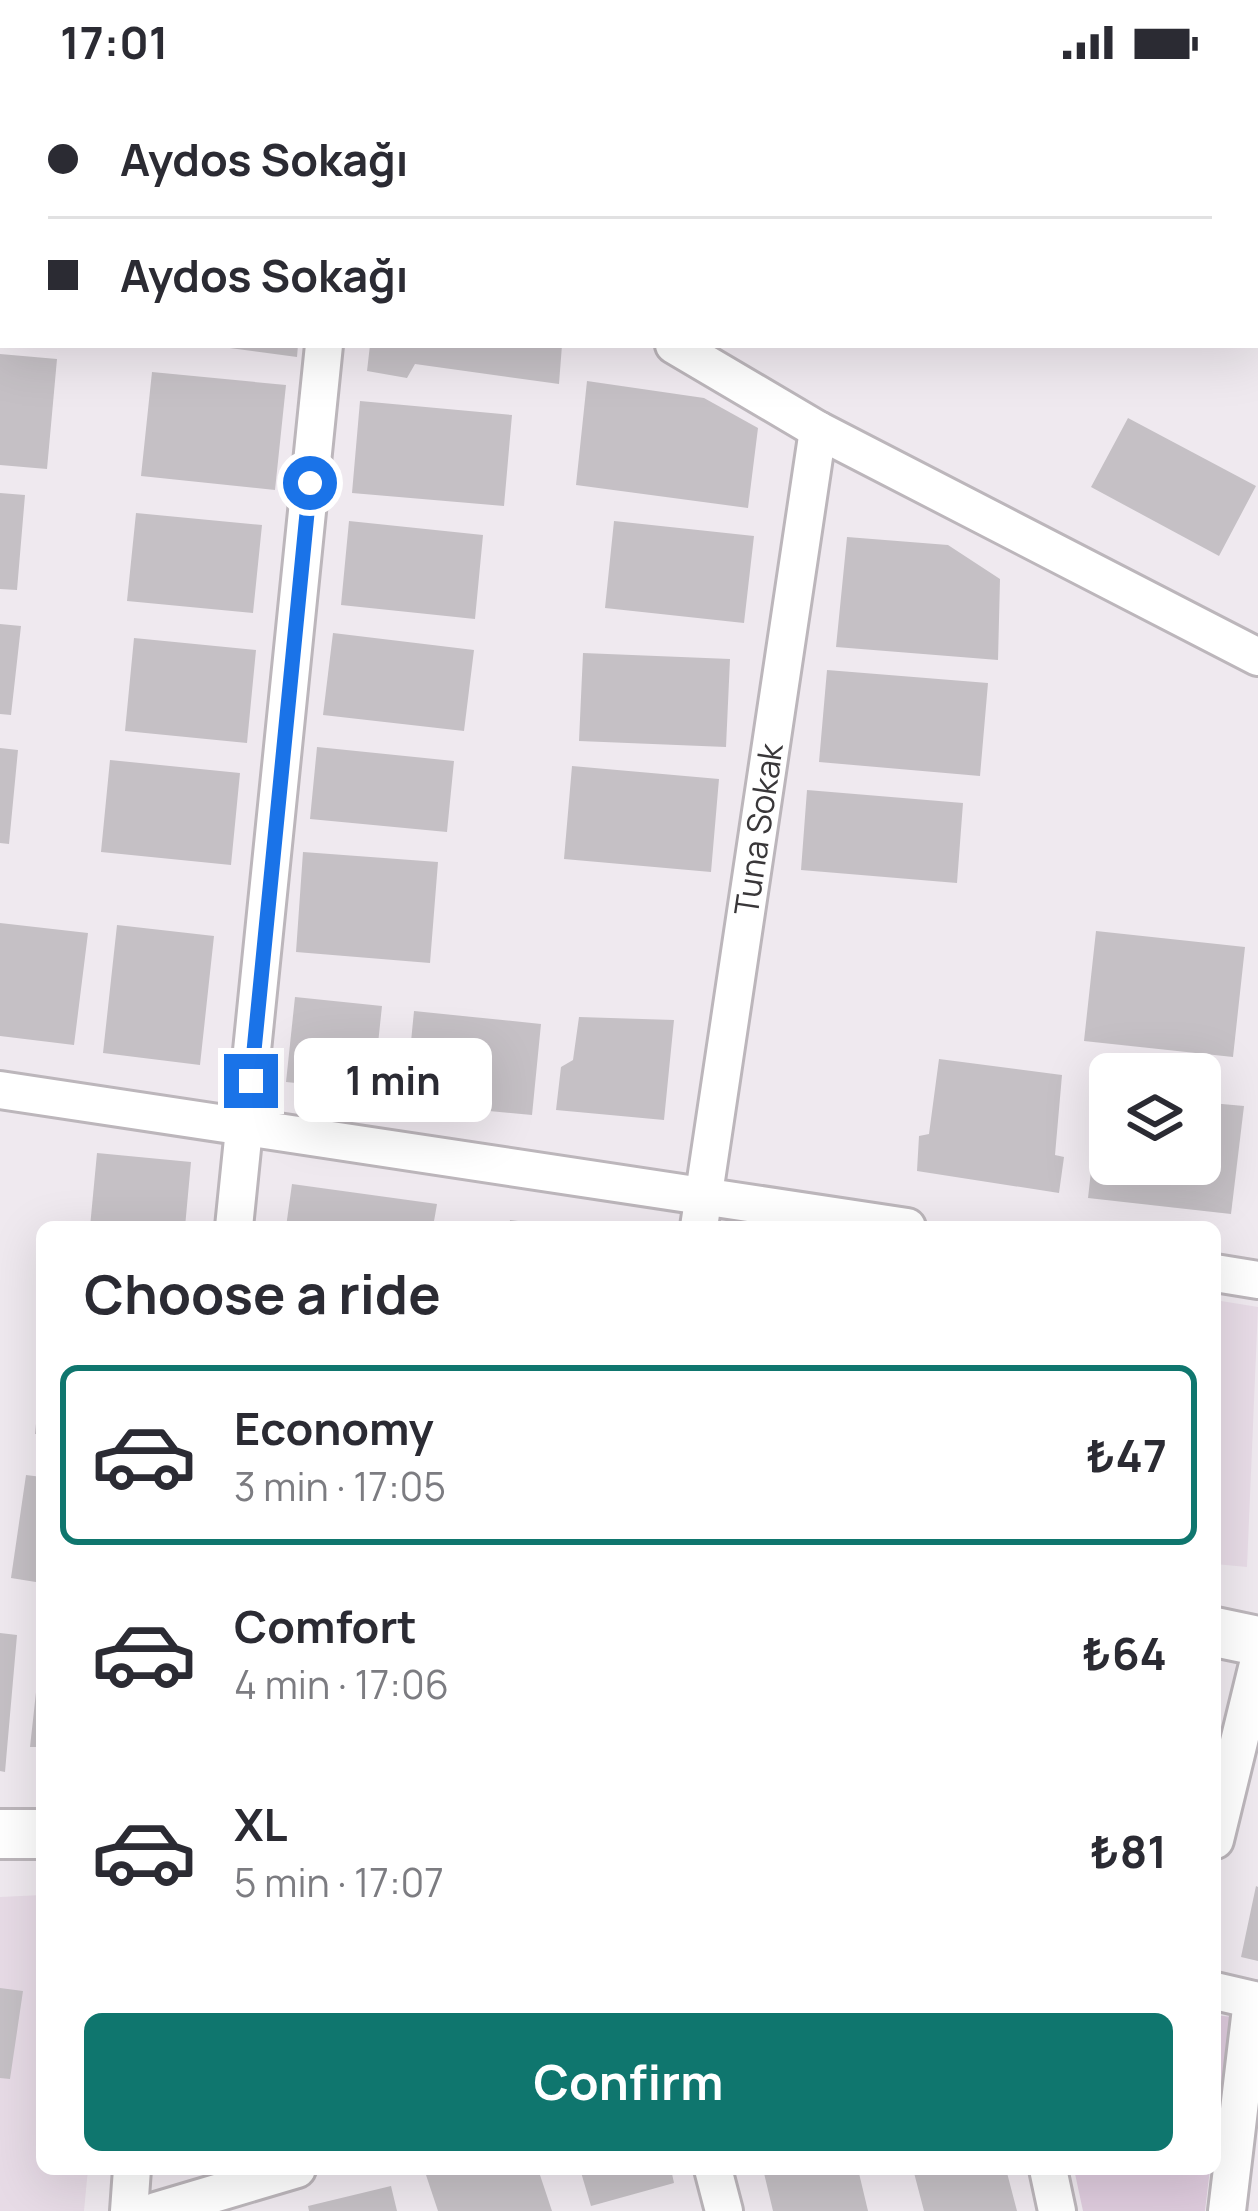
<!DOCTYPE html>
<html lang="en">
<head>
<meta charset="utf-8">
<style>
	:root { --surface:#fff; --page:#f2f2f3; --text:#2b2b33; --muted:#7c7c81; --line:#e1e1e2; --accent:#0f766e }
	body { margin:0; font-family:Manrope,sans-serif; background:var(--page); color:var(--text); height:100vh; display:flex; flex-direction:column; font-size:45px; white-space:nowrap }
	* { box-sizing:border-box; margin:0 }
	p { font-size:39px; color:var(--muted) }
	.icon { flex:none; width:66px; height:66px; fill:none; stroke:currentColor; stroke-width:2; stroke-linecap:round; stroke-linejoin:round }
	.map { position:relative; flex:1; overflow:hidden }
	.side { position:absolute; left:36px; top:1137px; width:1185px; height:954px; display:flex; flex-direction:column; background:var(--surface); border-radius:18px; box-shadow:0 12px 48px #0002 }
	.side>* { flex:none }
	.banner { position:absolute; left:0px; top:0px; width:1260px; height:264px; box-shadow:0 12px 48px #0002; display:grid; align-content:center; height:264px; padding:0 48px; background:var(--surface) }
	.fabs { position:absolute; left:1089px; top:969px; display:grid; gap:24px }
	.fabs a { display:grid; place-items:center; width:132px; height:132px; border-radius:18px; background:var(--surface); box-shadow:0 12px 48px #0002; font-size:60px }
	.end { position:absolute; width:54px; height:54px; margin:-27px; border:15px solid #1a73e8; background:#fff; box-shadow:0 0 0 6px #fff }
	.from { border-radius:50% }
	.bubble { position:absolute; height:84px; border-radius:18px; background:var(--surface); box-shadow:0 12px 48px #0002; font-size:39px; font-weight:700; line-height:84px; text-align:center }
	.banner b { display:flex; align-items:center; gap:42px; height:114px; font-size:45px }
	.banner b+b { border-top:3px solid var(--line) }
	.banner i { width:30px; height:30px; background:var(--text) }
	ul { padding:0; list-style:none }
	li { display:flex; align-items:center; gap:36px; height:180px; margin:0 24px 18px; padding:0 24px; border:6px solid transparent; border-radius:18px }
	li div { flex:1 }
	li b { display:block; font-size:45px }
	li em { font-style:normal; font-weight:700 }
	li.on { border-color:var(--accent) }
	li>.icon { width:108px; height:108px; stroke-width:1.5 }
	h2 { padding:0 48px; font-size:54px; line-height:144px }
	.action { display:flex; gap:24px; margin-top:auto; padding:24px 48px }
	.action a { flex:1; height:138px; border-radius:18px; background:var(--accent); color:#fff; font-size:48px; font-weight:700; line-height:138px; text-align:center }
	.status { display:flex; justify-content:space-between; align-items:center; height:84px; padding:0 60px; background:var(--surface); direction:ltr }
	.status svg { height:33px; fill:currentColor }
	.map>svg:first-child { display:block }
</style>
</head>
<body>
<div class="status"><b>17:01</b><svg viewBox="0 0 49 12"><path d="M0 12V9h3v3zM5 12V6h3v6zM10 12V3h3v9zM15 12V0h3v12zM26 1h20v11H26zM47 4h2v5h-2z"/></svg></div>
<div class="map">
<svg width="1258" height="2127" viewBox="0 0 1258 2127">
	<rect width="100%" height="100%" fill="#efe9ef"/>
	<path fill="#e7dbe6" d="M 1215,1216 L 1258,1223 L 1247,1483 L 1215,1480 Z
		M 42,1811 L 42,2085 L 88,2085 L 84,2127 L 0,2127 L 0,1813 Z"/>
	<path fill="#decbdd" d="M 1215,1931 L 1232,1933 L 1215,2053 Z
		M 1074,2085 L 1210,2085 L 1205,2127 L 1083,2127 Z"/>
	<path fill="#c5c0c5" d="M 207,261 L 298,261 L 297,273 Z
		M 370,261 L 562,261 L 559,300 L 415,280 L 407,294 L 367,287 Z
		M 0,270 L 57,275 L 47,385 L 0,381 Z
		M 152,288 L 286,301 L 275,406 L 141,392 Z
		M 587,297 L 704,314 L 758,344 L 748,424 L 576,401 Z
		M 360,317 L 512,331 L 504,422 L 352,409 Z
		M 1128,334 L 1256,402 L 1219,472 L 1091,403 Z
		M 0,409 L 25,411 L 17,506 L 0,505 Z
		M 136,429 L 262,441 L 253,529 L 127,517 Z
		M 349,437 L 483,451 L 475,535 L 341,521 Z
		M 614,437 L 754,452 L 744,539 L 605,524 Z
		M 847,453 L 948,461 L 1000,495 L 998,576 L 836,563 Z
		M 0,540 L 21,542 L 11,631 L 0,630 Z
		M 333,549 L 474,566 L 464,647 L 323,631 Z
		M 134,554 L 256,566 L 247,659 L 125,647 Z
		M 583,569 L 730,575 L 726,663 L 579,657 Z
		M 827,586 L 988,599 L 980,692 L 819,678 Z
		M 317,663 L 454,677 L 447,748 L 310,735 Z
		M 0,664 L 18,666 L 9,760 L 0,759 Z
		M 110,676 L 240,689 L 231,781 L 101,768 Z
		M 572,682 L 719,695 L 711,788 L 564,775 Z
		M 807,706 L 963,719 L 957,799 L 801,786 Z
		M 303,768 L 438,778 L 430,879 L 296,868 Z
		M 0,839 L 88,849 L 74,961 L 0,952 Z
		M 117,841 L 214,852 L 200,981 L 103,969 Z
		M 1096,847 L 1245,863 L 1233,973 L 1084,957 Z
		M 295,913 L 382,922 L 373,1007 L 286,998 Z
		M 414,927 L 541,940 L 532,1031 L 405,1019 Z
		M 579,933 L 674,936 L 664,1036 L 556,1026 L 561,983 L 573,976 Z
		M 939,975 L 1062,991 L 1055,1071 L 1064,1073 L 1059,1109 L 917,1087 L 919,1052 L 929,1050 Z
		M 1100,1006 L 1110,1007 L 1110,1080 L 1200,1080 L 1200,1018 L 1244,1022 L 1231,1130 L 1088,1114 Z
		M 97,1069 L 191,1078 L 185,1143 L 90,1143 Z
		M 292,1100 L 437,1120 L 433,1143 L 286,1143 Z
		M 510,1136 L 543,1140 L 543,1143 L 509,1143 Z
		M 39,1309 L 42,1309 L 42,1350 L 35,1350 Z
		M 26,1391 L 42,1393 L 42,1499 L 11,1494 Z
		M 0,1549 L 17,1551 L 5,1688 L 0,1687 Z
		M 39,1581 L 42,1581 L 42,1663 L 30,1663 Z
		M 1256,1802 L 1258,1803 L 1258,1877 L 1241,1873 Z
		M 0,1904 L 23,1907 L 10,1995 L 0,1994 Z
		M 443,2085 L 538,2085 L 552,2127 L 438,2127 L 426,2091 Z
		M 580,2085 L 671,2085 L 674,2099 L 591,2122 Z
		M 763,2085 L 858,2085 L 868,2127 L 773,2127 Z
		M 913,2085 L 1006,2085 L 1017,2127 L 924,2127 Z
		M 391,2102 L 397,2127 L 309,2127 L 308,2122 Z"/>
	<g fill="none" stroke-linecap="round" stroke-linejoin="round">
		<g stroke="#bcb6bb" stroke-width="42">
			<g id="street">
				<path d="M 227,0 L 232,3"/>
				<path d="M 584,3 L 586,0"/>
				<path d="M 674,261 L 818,346 L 1258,573"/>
				<path d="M 0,1006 L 907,1143"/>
				<path d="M 234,1143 L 324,261"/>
				<path id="s1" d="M 699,1143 L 818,346"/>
				<path d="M 1215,1189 L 1258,1196"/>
				<path d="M 1215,1756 L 1258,1580"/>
				<path d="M 1215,1907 L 1258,1917"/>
				<path d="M 713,2085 L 724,2127"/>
				<path d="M 1048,2085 L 1057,2127"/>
				<path d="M 129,2127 L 132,2085"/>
				<path d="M 156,2127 L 297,2085"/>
				<path d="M 1227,2127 L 1252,1916"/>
			</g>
		</g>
		<g stroke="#bcb6bb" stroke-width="54">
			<path id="secondary" d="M 1215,1548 L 1258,1557
				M 0,1750 L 42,1750"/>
		</g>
		<use href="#street" stroke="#fff" stroke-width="36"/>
		<use href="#secondary" stroke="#fff" stroke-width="48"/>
	</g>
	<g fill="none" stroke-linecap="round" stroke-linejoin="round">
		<path stroke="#1a73e8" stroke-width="15" d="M 251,997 L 310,399"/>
	</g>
	<g text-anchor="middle" stroke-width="12" stroke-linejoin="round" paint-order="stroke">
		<g font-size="33" fill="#393739" stroke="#fdf7fc">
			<text dy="12" stroke="none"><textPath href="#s1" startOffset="402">Tuna Sokak</textPath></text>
		</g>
	</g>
</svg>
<div class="fabs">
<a><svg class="icon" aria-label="layers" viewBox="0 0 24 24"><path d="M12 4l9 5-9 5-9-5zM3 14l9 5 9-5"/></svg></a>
</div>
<i class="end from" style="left:310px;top:399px"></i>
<i class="end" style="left:251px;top:997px"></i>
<div class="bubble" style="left:294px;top:954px;width:198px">1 min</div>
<div class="banner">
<b><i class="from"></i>Aydos Sokağı</b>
<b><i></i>Aydos Sokağı</b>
</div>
<section class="side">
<h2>Choose a ride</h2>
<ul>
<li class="on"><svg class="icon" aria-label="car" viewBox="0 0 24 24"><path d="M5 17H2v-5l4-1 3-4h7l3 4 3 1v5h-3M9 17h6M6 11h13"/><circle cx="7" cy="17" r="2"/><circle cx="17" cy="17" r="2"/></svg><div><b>Economy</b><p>3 min · 17:05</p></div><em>₺47</em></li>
<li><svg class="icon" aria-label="car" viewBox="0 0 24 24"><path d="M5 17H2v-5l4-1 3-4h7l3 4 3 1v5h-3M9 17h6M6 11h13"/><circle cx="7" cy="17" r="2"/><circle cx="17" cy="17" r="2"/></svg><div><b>Comfort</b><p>4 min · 17:06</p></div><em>₺64</em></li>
<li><svg class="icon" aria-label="car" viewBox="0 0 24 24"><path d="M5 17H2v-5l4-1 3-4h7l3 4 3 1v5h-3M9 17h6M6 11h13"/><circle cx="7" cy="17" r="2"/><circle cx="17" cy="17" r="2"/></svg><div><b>XL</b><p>5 min · 17:07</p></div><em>₺81</em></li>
</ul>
<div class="action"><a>Confirm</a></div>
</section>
</div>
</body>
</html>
